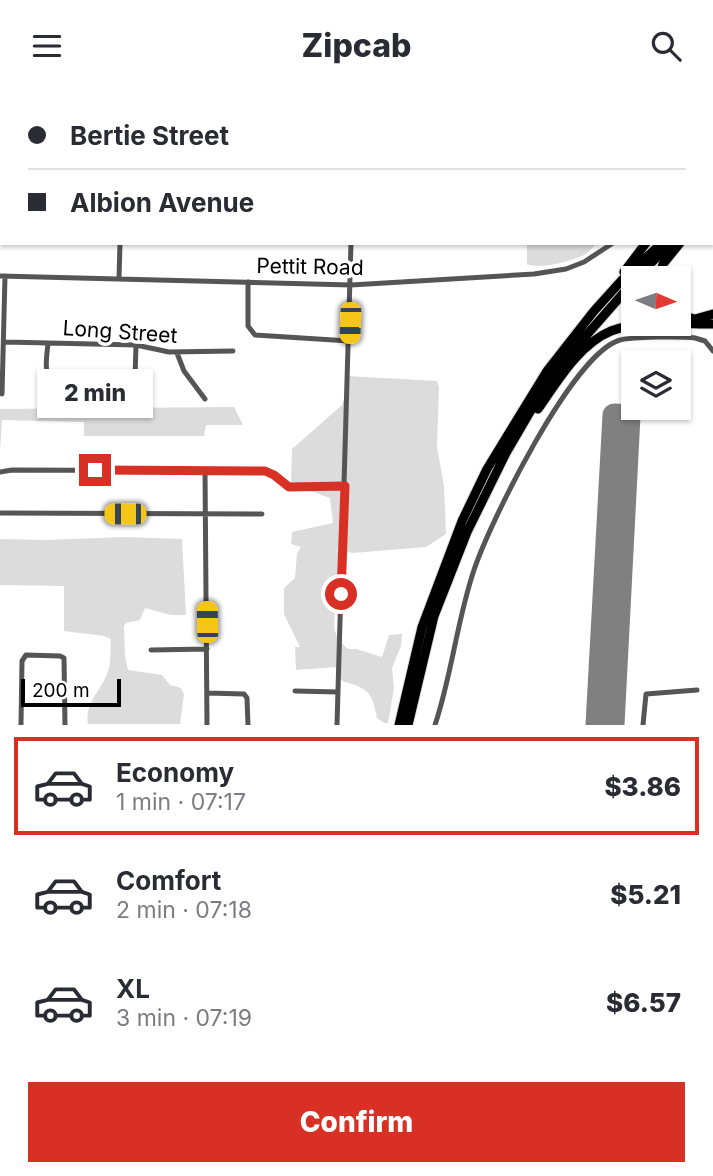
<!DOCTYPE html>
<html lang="en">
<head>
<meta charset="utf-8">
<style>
	:root { --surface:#fff; --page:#f7f7f7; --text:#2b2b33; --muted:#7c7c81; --line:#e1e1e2; --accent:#d93025 }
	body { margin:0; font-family:Inter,sans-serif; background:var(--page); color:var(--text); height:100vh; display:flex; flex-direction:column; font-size:26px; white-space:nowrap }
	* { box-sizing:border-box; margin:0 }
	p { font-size:23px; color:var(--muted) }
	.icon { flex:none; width:38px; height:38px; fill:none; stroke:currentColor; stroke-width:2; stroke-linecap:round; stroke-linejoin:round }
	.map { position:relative; height:634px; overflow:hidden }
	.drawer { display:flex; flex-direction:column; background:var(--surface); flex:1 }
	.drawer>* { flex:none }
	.banner { position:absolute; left:0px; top:0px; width:714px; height:154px; box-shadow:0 2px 5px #0004; display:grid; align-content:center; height:154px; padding:0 28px; background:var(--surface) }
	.needle { width:46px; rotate:92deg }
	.tools { position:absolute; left:621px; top:175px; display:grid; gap:14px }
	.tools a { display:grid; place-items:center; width:70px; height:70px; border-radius:0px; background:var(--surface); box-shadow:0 2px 5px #0004; font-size:35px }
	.scale { position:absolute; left:21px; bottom:18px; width:100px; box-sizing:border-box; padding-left:7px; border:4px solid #000; border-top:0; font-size:19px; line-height:24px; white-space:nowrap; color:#000; -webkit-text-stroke:5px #fff; paint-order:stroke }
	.end { position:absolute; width:32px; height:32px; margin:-16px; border:9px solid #d93025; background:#fff; box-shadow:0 0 0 4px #fff }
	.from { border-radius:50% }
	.bubble { position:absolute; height:49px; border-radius:0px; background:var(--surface); box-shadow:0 2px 5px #0004; font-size:23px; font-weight:800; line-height:49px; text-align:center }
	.car { position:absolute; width:21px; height:42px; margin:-21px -10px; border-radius:9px; box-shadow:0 0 5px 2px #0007; background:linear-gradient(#f5c518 24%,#345 0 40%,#f5c518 0 76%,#345 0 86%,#f5c518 0) }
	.banner b { display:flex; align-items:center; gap:24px; height:66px; font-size:26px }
	.banner b+b { border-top:2px solid var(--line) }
	.banner i { width:18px; height:18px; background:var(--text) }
	ul { padding:12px 0 0; list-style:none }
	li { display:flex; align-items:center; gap:21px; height:98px; margin:0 14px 10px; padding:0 14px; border:4px solid transparent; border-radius:0px }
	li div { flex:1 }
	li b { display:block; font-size:26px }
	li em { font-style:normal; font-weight:800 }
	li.on { border-color:var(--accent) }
	li>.icon { width:63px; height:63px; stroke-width:1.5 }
	.primary-button { display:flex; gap:14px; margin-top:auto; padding:14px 28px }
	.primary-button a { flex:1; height:80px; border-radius:0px; background:var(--accent); color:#fff; font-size:28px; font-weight:800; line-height:80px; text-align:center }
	header { display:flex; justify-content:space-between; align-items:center; height:91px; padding:0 28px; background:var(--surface); font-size:32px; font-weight:800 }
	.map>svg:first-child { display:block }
</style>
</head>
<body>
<header><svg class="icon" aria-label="menu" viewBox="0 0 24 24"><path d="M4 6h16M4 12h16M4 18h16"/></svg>Zipcab<svg class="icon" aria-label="search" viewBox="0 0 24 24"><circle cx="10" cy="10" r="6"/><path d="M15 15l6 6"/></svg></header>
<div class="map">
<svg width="713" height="634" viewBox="0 0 713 634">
	<rect width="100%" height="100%" fill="#fff"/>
	<path fill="#dcdcdc" d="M 321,0 L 661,0 L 661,2 Z
		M 527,152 L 597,152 C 593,156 588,162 584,164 C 572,170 539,179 527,173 Z
		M 347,285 L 437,290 L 439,297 L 437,356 L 444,395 L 446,443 L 426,456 L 353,462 L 337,459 L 339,463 L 334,534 C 335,545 340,551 348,558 L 356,558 L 382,566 L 389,544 L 402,543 L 401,555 L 392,577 L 394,597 L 388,632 L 384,632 L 377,627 C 372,600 369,598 342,590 L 335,576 L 296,579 L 295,556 L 300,556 L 284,523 L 284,497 L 295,487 L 297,462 L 301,456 L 291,453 L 292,441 L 333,432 L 330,407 L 291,393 L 292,358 L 342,314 L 346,303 Z
		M 234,316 L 243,334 L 206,334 L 204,345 L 84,345 L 84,331 L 2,329 L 0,360 L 0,318 Z
		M 124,446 L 182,448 L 186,524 L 171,524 L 145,517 L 140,529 L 126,532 L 124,535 L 125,565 L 128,579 L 162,584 L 170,594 L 181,597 L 184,603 L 180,633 L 88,633 C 84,611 104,597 109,577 C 111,568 110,557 111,548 L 104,545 L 64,540 L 64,495 L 0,494 L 0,448 L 47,449 Z"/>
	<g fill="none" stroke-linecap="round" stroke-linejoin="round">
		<path stroke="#a3a3a3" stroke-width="2" d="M 678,2 L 678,0"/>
		<path stroke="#808080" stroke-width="23" d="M 597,634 L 614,324 L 629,325 L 613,634"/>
		<g stroke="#dbdbdb" stroke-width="11">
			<path id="highway" d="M 712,68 L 713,66
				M 712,107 L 713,106
				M 712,120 L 713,120
				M 624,181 L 646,152
				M 636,187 L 671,152
				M 659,187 L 663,173 L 680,152
				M 679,224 L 695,228 L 713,223
				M 538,318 C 557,291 579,253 611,240 C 639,229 683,233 713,233
				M 399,634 L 422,536 L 462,430 L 487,378 L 547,280 L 594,220 L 622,189 L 662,152
				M 408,634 L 434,525 L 467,441 L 506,362 L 541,302 L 577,255 L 634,190"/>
		</g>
		<path stroke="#555" stroke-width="5" d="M 37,0 L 43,0
			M 121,2 L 121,0
			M 201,2 L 201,0
			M 353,2 L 353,0
			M 667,2 L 667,0
			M 0,185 L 351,194 L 534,183 L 566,178 L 584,171 L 613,152
			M 119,188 L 120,152
			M 248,191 L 248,235 L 255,244 L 349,250
			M 5,251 L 136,254 L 169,261 L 233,260
			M 48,252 C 47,265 42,285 55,293 L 131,294 L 135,287 L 136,254
			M 177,262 L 184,280 L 205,308
			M 2,303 L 5,185
			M 205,379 L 207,634
			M 0,381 L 12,379 L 265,380 L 274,384 L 289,396 L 345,395
			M 0,422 L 262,423
			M 151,559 L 207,558
			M 295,600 L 338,601
			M 207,602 L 244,603 L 247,607 L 248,634
			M 21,634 L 22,570 L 26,564 L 60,565 L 64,567 L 65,634
			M 337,634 L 351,152
			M 435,634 C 452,583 457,529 474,479 C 490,431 573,262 620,249 C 632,246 682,245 695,247 L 705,250 L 713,260
			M 643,634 L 646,603 L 697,599"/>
		<use href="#highway" stroke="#000" stroke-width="9"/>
	</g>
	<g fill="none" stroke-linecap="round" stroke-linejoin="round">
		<path stroke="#d93025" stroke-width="9" d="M 95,379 L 265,380 L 274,384 L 289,396 L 345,395 L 341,503"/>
	</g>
	<g text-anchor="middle" stroke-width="7" stroke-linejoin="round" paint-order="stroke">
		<g font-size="21" fill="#000" stroke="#fff">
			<text transform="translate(310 176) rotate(1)" y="7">Pettit Road</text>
			<text transform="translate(120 241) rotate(4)" y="7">Long Street</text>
		</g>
	</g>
</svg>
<div class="tools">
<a><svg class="needle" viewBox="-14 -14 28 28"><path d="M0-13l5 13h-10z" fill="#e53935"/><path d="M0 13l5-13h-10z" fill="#7c7c81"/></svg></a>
<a><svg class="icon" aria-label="layers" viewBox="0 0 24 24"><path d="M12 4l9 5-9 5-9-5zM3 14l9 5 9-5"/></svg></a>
</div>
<div class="scale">200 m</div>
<i class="end from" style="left:341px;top:503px"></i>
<i class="end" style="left:95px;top:379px"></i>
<div class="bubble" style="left:37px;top:278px;width:116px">2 min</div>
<i class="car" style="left:350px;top:232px;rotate:182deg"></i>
<i class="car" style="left:125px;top:423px;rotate:270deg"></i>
<i class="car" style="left:207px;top:531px;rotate:359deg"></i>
<div class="banner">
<b><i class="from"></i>Bertie Street</b>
<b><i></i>Albion Avenue</b>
</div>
</div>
<section class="drawer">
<ul>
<li class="on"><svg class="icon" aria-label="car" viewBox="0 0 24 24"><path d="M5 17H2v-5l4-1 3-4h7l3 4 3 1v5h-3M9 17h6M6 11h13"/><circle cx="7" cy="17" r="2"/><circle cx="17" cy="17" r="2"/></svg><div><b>Economy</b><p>1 min · 07:17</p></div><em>$3.86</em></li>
<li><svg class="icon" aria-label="car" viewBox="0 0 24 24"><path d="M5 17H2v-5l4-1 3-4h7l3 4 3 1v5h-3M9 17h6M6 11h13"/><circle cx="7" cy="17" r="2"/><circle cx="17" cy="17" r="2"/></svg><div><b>Comfort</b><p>2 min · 07:18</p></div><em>$5.21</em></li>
<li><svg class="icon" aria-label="car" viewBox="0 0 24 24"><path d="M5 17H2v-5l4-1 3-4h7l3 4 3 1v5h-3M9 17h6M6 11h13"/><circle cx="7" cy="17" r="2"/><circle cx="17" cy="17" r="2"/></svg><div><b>XL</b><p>3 min · 07:19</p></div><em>$6.57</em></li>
</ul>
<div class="primary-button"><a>Confirm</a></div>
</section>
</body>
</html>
